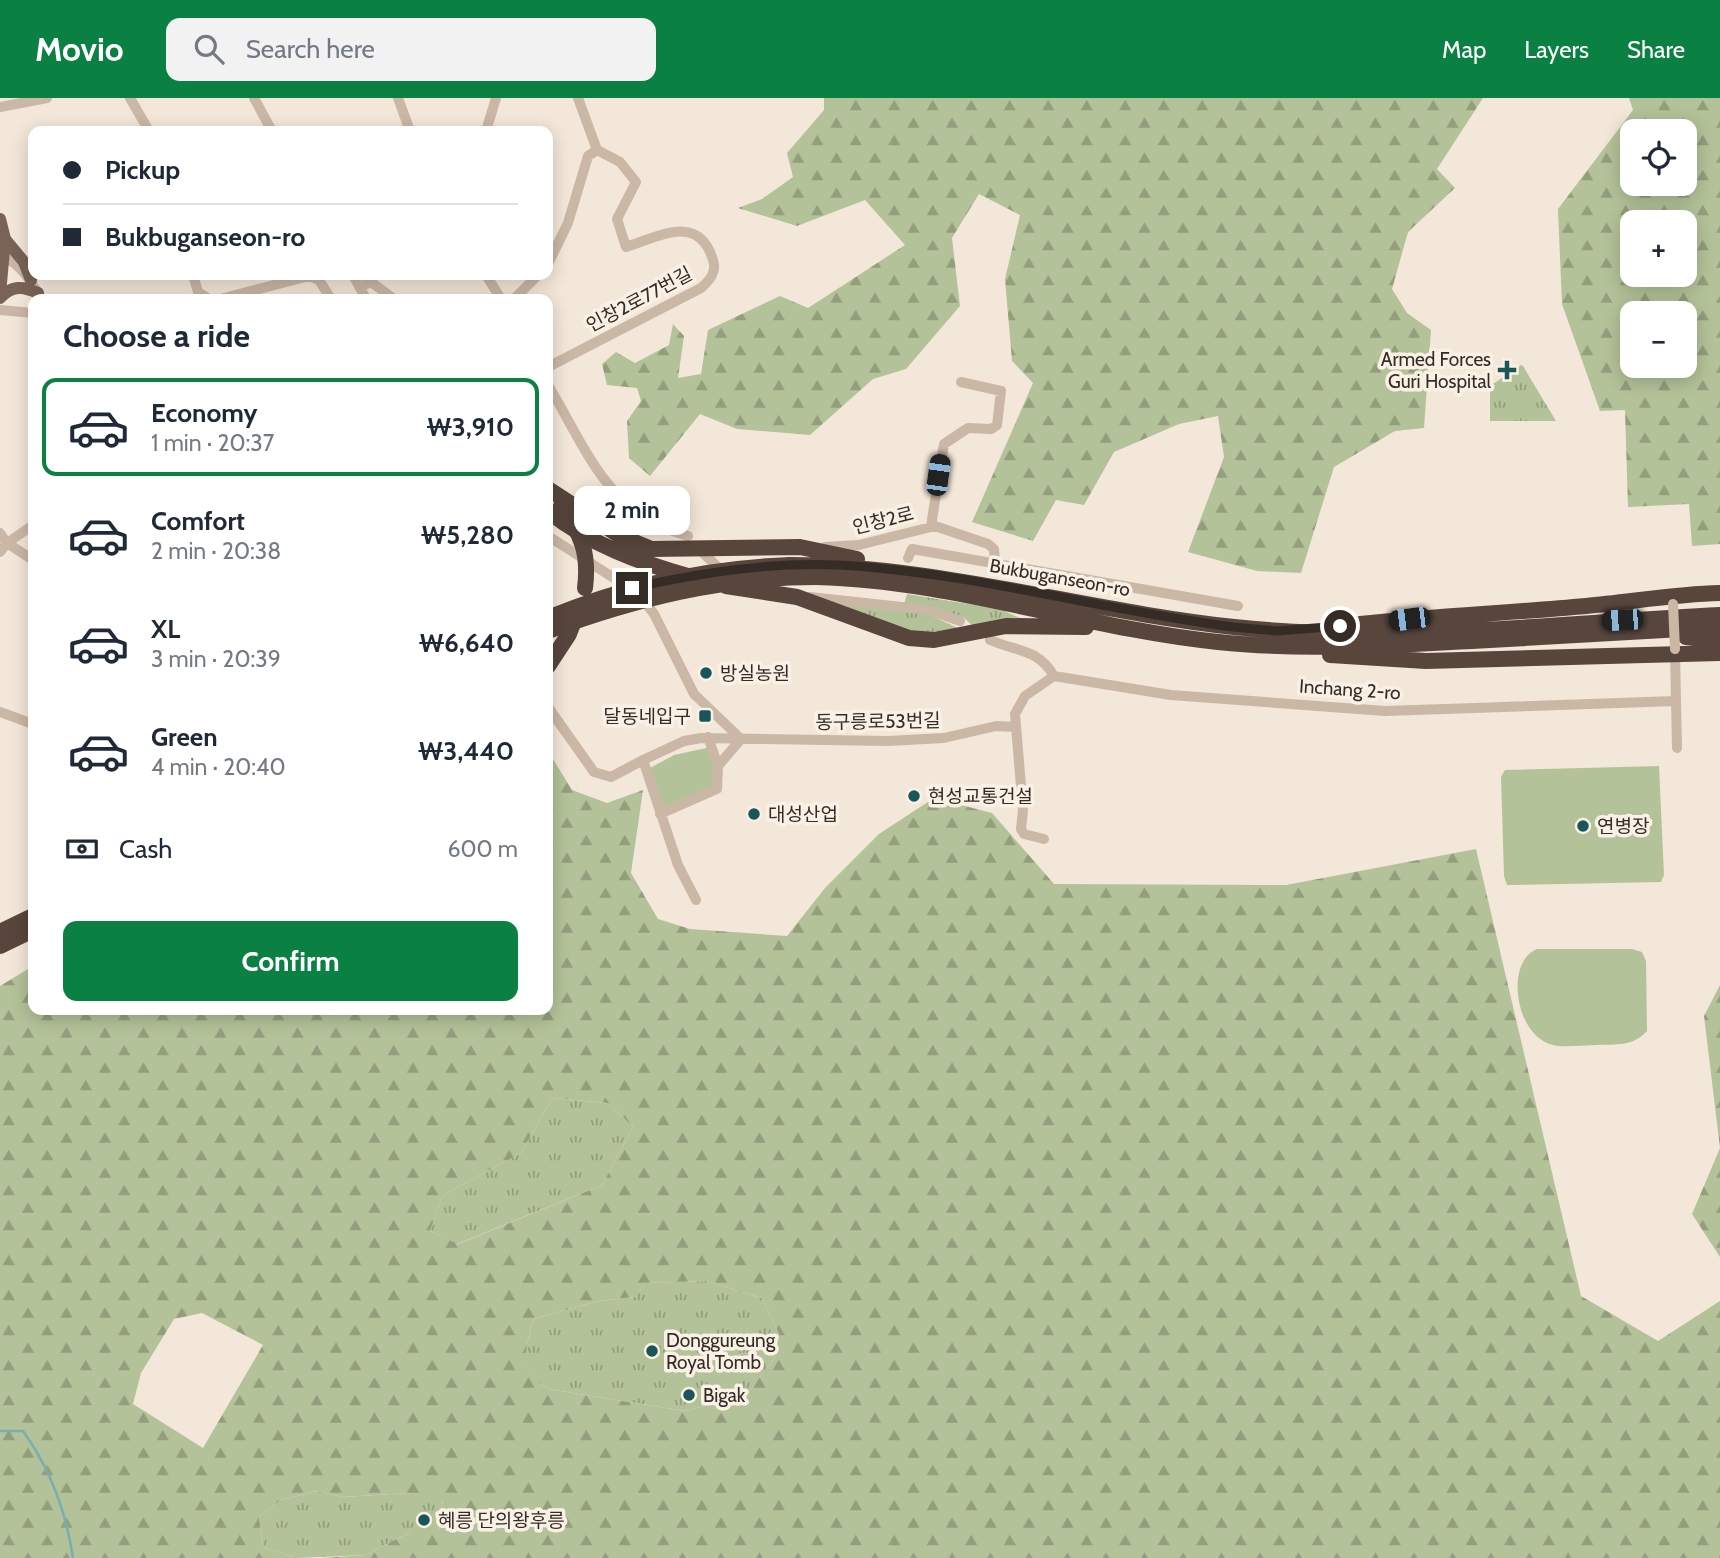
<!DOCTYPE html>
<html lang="en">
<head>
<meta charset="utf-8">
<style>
	:root { --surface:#fff; --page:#f2f2f3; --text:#1f2937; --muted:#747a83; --line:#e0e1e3; --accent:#0b8043 }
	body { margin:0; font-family:Cabin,"Noto Sans KR",sans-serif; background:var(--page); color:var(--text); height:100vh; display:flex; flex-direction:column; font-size:26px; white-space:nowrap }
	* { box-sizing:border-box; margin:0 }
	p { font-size:23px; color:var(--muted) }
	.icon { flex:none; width:38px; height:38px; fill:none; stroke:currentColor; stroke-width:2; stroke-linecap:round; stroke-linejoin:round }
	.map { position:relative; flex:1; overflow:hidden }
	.details { position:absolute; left:28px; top:196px; width:525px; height:721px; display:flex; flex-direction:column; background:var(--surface); border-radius:14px; box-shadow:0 4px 18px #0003 }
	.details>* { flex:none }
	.banner { position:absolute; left:28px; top:28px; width:525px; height:154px; border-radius:14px; box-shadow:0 4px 18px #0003; display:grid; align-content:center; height:154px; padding:0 35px; background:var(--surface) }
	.buttons { position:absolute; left:1620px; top:21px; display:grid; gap:14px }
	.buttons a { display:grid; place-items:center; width:77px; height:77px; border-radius:14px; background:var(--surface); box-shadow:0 4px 18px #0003; font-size:35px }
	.end { position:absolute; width:32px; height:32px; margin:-16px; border:9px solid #362c26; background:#fff; box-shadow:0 0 0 4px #fff }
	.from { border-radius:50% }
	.bubble { position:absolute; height:49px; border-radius:14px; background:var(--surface); box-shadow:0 4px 18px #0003; font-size:23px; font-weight:700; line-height:49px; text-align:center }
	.car { position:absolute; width:21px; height:42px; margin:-21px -10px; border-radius:9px; box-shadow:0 0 5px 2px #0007; background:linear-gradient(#222 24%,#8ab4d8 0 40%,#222 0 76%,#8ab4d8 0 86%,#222 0) }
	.banner b { display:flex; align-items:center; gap:24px; height:66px; font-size:26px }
	.banner b+b { border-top:2px solid var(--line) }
	.banner i { width:18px; height:18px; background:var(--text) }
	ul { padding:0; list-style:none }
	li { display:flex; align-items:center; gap:21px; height:98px; margin:0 14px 10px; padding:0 21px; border:4px solid transparent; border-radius:14px }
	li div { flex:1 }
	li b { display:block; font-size:26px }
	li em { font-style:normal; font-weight:700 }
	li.on { border-color:var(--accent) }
	li>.icon { width:63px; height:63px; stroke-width:1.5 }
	h2 { padding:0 35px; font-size:32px; line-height:84px }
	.pay { display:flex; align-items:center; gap:18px; height:77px; padding:0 35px; font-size:26px }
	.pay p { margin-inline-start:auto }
	.primary-button { display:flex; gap:14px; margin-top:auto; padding:14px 35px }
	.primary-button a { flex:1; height:80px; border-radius:14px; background:var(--accent); color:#fff; font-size:28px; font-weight:700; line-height:80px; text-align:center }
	header { display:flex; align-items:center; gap:42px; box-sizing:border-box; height:98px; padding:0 35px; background:var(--accent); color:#fff }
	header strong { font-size:33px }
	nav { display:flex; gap:38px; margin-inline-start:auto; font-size:24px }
	.search { width:490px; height:63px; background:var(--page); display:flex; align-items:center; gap:18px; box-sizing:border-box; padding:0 24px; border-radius:14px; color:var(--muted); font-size:26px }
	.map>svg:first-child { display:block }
</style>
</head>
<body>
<header>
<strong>Movio</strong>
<div class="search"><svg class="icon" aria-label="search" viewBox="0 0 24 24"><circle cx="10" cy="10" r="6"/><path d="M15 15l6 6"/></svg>Search here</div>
<nav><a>Map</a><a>Layers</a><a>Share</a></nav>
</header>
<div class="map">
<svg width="1720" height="1460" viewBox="0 0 1720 1460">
	<defs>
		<pattern id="grass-tufts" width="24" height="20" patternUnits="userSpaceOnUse" patternTransform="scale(1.75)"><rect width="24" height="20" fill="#b4c299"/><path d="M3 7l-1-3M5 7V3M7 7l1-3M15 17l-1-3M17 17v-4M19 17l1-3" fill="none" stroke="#939e7d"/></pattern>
		<pattern id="forest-firs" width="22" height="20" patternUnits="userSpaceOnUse" patternTransform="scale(1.75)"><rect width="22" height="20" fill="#b4c299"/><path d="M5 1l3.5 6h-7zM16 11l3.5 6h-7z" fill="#939e7d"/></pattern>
	</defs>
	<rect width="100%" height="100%" fill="#f3e7d9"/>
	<path fill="url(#grass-tufts)" d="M 1521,267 L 1523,268 L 1556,323 L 1490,323 L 1490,288 Z
		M 907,496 L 1000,511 L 1022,521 L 974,529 L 963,519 L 904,506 Z
		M 839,506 L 928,516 L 960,531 L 914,536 Z
		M 552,1000 L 608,1005 L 633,1029 L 602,1087 L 457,1146 L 430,1133 L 443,1097 L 521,1055 Z
		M 706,1183 L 762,1200 L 779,1236 L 776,1258 L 746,1297 L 685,1313 L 554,1292 C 516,1282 524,1251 534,1221 L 598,1203 L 635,1199 L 645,1185 Z
		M 317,1393 L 343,1399 L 408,1395 L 443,1402 L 438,1434 L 411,1434 L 365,1457 L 297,1460 L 263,1449 L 259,1419 L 281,1402 Z"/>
	<path fill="url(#forest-firs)" fill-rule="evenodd" d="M 824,0 L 1483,0 L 1437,71 L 1455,90 L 1408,134 L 1392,191 L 1407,215 L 1431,232 L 1424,330 L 1395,333 L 1334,369 L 1301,475 L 1257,473 L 1188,454 L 1224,359 L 1218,318 L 1179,326 L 1114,354 L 1084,407 L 1056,402 L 1033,443 L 972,424 L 1033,285 L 1012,263 L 1005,181 L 1020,117 L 979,96 L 952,140 L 960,208 L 906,271 L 873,281 L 810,337 L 737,331 L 700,316 L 650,378 L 629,360 L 627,323 L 641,303 L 637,290 L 607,287 L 602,266 L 616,254 L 635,265 L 669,247 L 673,226 L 684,238 L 678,280 L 701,276 L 708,232 L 780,198 L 808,210 L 905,147 L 865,102 L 797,128 L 738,110 L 762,101 L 793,79 L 787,55 L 824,12 Z
		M 1629,0 L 1720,0 L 1720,446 L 1692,448 L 1689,406 L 1628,409 L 1625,312 L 1600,313 L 1562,206 L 1558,111 L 1633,12 ZM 1633,33 L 1685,33 L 1685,86 L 1633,86 ZM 1685,124 L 1685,177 L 1633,177 L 1633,124 ZM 1633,215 L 1685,215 L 1685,268 L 1633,268 Z
		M 548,653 L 572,692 L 607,705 L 643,692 L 631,775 L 658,821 L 690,831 L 787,838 L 825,790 L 879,736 L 934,700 L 992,715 L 1054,786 L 1286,787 L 1476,751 L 1581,1198 L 1658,1243 L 1720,1203 L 1720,1460 L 321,1460 L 365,1457 L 411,1434 L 438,1434 L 443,1403 L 408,1395 L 343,1399 L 317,1393 L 281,1402 L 259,1419 L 263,1449 L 297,1460 L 0,1460 L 0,888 L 33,868 L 33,912 L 548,912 ZM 552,1000 L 608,1005 L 633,1029 L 602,1087 L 458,1146 L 430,1133 L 443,1097 L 521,1055 ZM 706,1183 L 762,1200 L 779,1236 L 776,1258 L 746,1297 L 685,1313 L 554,1292 C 517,1282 524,1250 534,1221 L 598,1203 L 635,1199 L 645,1185 ZM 202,1215 L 263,1247 L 203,1350 L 133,1306 L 141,1275 L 174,1221 Z
		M 1720,887 L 1720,1159 L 1692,1116 L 1720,1050 L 1704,918 Z"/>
	<path fill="#b4c299" d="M 706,650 L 709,650 L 717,686 L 661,712 L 648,671 L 674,657 Z
		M 1659,668 L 1664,777 L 1661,784 L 1507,787 L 1504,778 L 1501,679 L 1505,672 Z
		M 1537,851 L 1632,851 L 1642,854 L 1646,863 L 1647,933 C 1632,949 1617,946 1597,947 C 1583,947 1566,950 1553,947 C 1514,938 1505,863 1537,851 Z"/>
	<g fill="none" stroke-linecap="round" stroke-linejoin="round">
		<path stroke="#77aeb1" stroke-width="2.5" d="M 0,1333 L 23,1333 C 51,1372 66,1413 73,1460"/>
		<path stroke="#cbb7a5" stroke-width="10" d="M 130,0 L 149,33
			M 254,0 L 272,33
			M 398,0 L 410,33
			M 578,0 L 597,52
			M 0,9 L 47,0
			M 486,33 L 496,0
			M 0,158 C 21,164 31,185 42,201
			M 548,166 L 568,125 L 588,58 L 597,52
			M 193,177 L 198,194 L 209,201
			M 353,177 L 366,201
			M 486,177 L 501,201
			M 360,189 L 371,184 L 394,201
			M 220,201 L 309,178 L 319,182 L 331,201
			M 514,201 L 538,177
			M 0,212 L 33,215
			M 548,269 L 701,190 C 710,182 717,174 713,162 C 699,115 660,138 626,149 L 617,121 L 636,84 L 620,64 L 597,52
			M 548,287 C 588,353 606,415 688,438
			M 33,427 L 7,445 L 33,462
			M 931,428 L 944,346 L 968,330 L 991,331 L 997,327 L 1001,293 L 961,284
			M 0,435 L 7,445 L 0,454
			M 548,438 L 639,496 L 654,516 L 694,596 L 741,641 L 718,668 L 717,691 L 660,716
			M 825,449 L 859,447 L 935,428 L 988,446 L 994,451 L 995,464
			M 704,456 L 722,473
			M 908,460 L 912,451 L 1238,508
			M 810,499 L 929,512 L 960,523
			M 990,542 C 1018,554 1037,550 1054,578 L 1171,597 L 1385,613 L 1676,603 L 1675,551
			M 1676,603 L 1677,650
			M 548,609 L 594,674 L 611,679 L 643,662 L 678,767 L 696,802
			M 0,614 L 33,626
			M 708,639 L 718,668
			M 643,662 L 684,643 L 701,640 L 888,643 L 944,640 L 996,628 L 1016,629
			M 1044,741 L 1024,736 L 1021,731 L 1023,712 L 1015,616 L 1025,598 L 1054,578"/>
		<path stroke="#796357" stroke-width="12" d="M 0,121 L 5,141 L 0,196
			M 5,141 L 24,164 L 31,182
			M 0,200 C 12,187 23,188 38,195"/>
		<path stroke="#58463d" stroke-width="16" d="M 548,391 L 622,439 L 651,451 L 800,449 L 857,461
			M 548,413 C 589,446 641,465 691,479
			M 790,467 C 940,468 1085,513 1234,529 C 1395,546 1559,525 1720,517
			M 816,479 C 952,482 1082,530 1218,544 C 1302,553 1387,547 1472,543 C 1554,538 1637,533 1720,529
			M 726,488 L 797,499 L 909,540 L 934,542 L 1006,528 L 1086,529
			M 1360,526 C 1435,518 1510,515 1586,508 C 1631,504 1675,496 1720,495
			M 1686,539 L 1720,542
			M 1330,557 L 1426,563 L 1720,555
			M 548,568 L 569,536 L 577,515
			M 0,834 L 33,818
			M 0,848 L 33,832"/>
		<path stroke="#cbb7a5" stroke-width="10" d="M 1673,506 L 1675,551"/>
		<path stroke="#58463d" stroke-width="16" d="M 560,410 C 583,435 589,458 585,490
			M 548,520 C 625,488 706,470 790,467
			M 548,533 C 635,501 722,479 816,479"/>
	</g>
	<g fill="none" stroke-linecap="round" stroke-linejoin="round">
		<path stroke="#362c26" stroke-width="9" d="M 632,490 C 700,475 768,464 838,467 C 970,474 1101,512 1233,529 L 1277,533 L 1340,528"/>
	</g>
	<g fill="#1a555a" stroke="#faf1e6" stroke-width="2.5">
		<path d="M1503.5 261.5h7v7h7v7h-7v7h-7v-7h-7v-7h7z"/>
		<circle cx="706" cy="575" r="7"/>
		<rect x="698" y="611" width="14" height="14" rx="3.5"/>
		<circle cx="914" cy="698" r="7"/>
		<circle cx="754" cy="716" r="7"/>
		<circle cx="1583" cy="728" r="7"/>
		<circle cx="652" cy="1253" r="7"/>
		<circle cx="689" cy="1297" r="7"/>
		<circle cx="424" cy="1422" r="7"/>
	</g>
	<g text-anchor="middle" stroke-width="7" stroke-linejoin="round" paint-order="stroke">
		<g font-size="19" fill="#362c26" stroke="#faf1e6">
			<text transform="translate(639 201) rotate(-28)" y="7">인창2로77번길</text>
			<text transform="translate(883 422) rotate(-14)" y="7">인창2로</text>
			<text transform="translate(1060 479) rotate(10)" y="7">Bukbuganseon-ro</text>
			<text transform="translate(1350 591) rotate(4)" y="7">Inchang 2-ro</text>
			<text transform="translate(878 623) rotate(-1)" y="7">동구릉로53번길</text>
		</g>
		<g font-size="19" fill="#362c26" stroke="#faf1e6" text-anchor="start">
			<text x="1491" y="268" text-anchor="end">Armed Forces<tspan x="1491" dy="22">Guri Hospital</tspan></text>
			<text x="720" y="582">방실농원</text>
			<text x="691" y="625" text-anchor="end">달동네입구</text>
			<text x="928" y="705">현성교통건설</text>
			<text x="768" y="723">대성산업</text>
			<text x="1597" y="735">연병장</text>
			<text x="666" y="1249">Donggureung<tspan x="666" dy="22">Royal Tomb</tspan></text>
			<text x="703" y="1304">Bigak</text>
			<text x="438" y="1429">혜릉 단의왕후릉</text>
		</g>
	</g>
</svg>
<div class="buttons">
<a><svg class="icon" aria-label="locate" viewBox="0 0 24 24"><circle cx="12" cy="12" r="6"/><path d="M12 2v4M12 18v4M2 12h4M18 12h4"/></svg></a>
<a>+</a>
<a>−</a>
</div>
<i class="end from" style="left:1340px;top:528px"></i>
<i class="end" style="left:632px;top:490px"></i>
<div class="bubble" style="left:574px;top:388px;width:116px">2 min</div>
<i class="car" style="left:938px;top:377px;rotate:8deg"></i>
<i class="car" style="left:1409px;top:521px;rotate:263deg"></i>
<i class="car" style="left:1622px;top:522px;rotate:267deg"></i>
<div class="banner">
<b><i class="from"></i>Pickup</b>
<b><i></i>Bukbuganseon-ro</b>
</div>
<section class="details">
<h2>Choose a ride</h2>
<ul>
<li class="on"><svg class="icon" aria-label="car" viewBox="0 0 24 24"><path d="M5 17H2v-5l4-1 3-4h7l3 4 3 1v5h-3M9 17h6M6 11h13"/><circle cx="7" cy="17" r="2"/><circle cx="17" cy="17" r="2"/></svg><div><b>Economy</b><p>1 min · 20:37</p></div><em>₩3,910</em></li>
<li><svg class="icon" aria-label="car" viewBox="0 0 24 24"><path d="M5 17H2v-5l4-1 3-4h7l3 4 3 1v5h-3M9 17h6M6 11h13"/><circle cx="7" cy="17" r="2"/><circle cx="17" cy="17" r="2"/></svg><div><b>Comfort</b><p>2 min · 20:38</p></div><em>₩5,280</em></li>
<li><svg class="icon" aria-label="car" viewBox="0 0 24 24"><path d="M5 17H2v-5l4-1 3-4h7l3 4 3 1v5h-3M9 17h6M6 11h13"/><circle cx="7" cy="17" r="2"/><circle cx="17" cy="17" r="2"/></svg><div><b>XL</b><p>3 min · 20:39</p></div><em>₩6,640</em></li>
<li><svg class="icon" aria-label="car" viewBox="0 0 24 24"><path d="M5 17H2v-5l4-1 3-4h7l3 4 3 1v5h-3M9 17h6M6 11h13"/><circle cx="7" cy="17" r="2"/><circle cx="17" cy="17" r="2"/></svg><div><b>Green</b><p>4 min · 20:40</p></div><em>₩3,440</em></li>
</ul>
<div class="pay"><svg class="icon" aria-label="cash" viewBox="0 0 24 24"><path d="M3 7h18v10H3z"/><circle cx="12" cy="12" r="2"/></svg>Cash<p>600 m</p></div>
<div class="primary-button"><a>Confirm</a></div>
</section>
</div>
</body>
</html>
